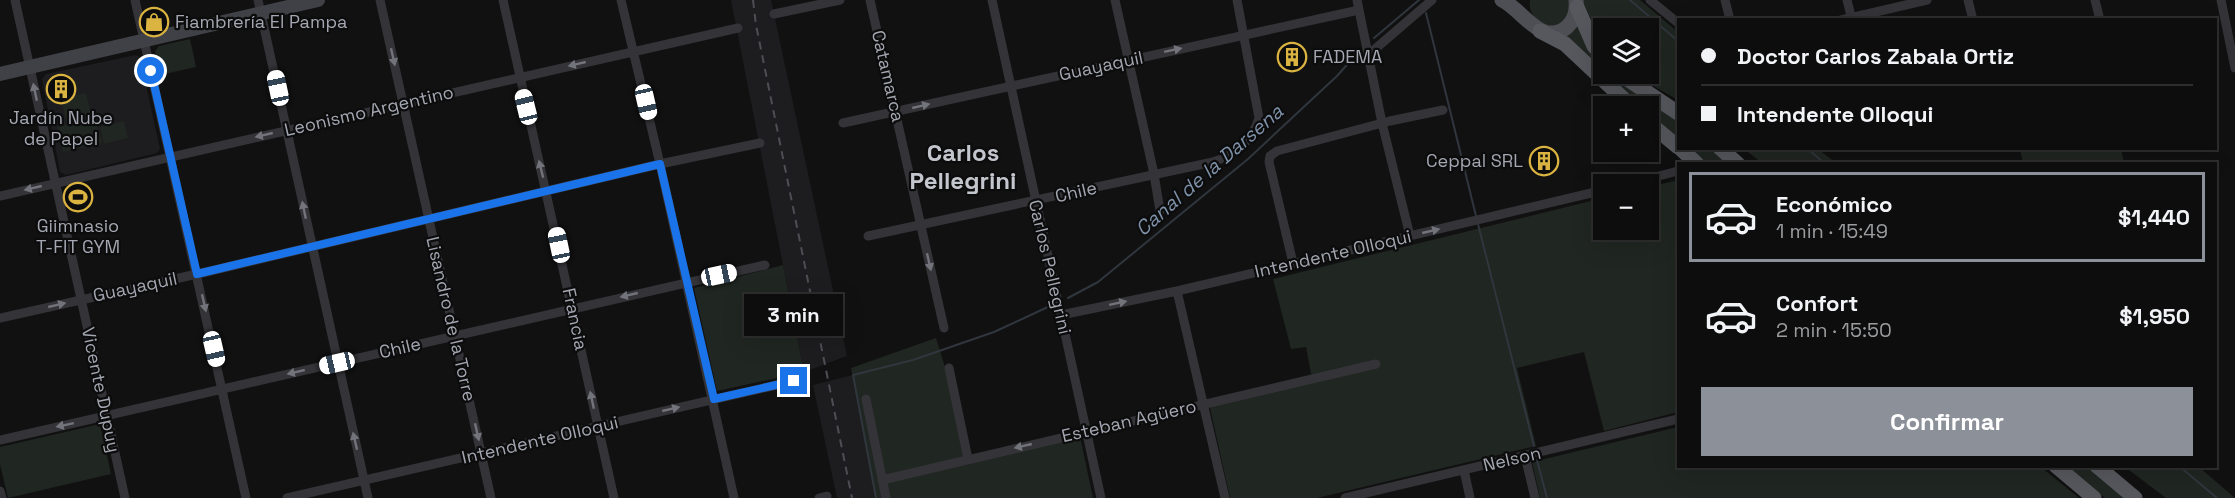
<!DOCTYPE html>
<html lang="es">
<head>
<meta charset="utf-8">
<style>
	:root { --surface:#0d0d0e; --page:#161617; --text:#f1f3f6; --muted:#9a9c9e; --line:#2d2d2e; --accent:#8c9099 }
	body { margin:0; font-family:"Space Grotesk",sans-serif; background:var(--page); color:var(--text); height:100vh; display:flex; flex-direction:column; font-size:22px; white-space:nowrap }
	* { box-sizing:border-box; margin:0 }
	p { font-size:20px; color:var(--muted) }
	.icon { flex:none; width:33px; height:33px; fill:none; stroke:currentColor; stroke-width:2; stroke-linecap:round; stroke-linejoin:round }
	.map { position:relative; flex:1; overflow:hidden }
	.panel { position:absolute; left:1677px; top:162px; width:540px; height:306px; display:flex; flex-direction:column; background:var(--surface); border-radius:0px; box-shadow:0 6px 24px #0002,0 0 0 2px var(--line) }
	.panel>* { flex:none }
	.guide { position:absolute; left:1677px; top:18px; width:540px; height:132px; border-radius:0px; box-shadow:0 6px 24px #0002,0 0 0 2px var(--line); display:grid; align-content:center; height:132px; padding:0 24px; background:var(--surface) }
	.fabs { position:absolute; left:1593px; top:18px; display:grid; gap:12px }
	.fabs a { display:grid; place-items:center; width:66px; height:66px; border-radius:0px; background:var(--surface); box-shadow:0 6px 24px #0002,0 0 0 2px var(--line); font-size:30px }
	.end { position:absolute; width:27px; height:27px; margin:-14px; border:8px solid #1a73e8; background:#fff; box-shadow:0 0 0 3px #fff }
	.from { border-radius:50% }
	.bubble { position:absolute; height:42px; border-radius:0px; background:var(--surface); box-shadow:0 6px 24px #0002,0 0 0 2px var(--line); font-size:20px; font-weight:800; line-height:42px; text-align:center }
	.car { position:absolute; width:18px; height:36px; margin:-18px -9px; border-radius:8px; box-shadow:0 0 4px 2px #0007; background:linear-gradient(#fff 24%,#345 0 40%,#fff 0 76%,#345 0 86%,#fff 0) }
	.guide b { display:flex; align-items:center; gap:21px; height:57px; font-size:22px }
	.guide b+b { border-top:2px solid var(--line) }
	.guide i { width:15px; height:15px; background:var(--text) }
	ul { padding:10px 0 0; list-style:none }
	li { display:flex; align-items:center; gap:18px; height:90px; margin:0 12px 9px; padding:0 12px; border:3px solid transparent; border-radius:0px }
	li div { flex:1 }
	li b { display:block; font-size:22px }
	li em { font-style:normal; font-weight:800 }
	li.current { border-color:var(--accent) }
	li>.icon { width:54px; height:54px; stroke-width:1.5 }
	.button { display:flex; gap:12px; margin-top:auto; padding:12px 24px }
	.button a { flex:1; height:69px; border-radius:0px; background:var(--accent); color:#fff; font-size:24px; font-weight:800; line-height:69px; text-align:center }
	.map>svg:first-child { display:block }
</style>
</head>
<body>
<div class="map">
<svg width="2235" height="498" viewBox="0 0 2235 498">
	<rect width="100%" height="100%" fill="#111112"/>
	<path fill="#1d1d1f" d="M 731,0 L 771,0 L 847,356 L 804,372 Z
		M 136,55 L 140,57 L 160,149 L 157,153 L 66,175 L 60,172 L 42,79 L 46,74 Z
		M 853,375 L 876,498 L 837,498 L 813,385 Z"/>
	<path fill="#202621" d="M 1530,0 L 1572,0 L 1572,7 L 1562,24 L 1549,27 C 1537,19 1528,16 1530,0 Z
		M 1582,0 L 1640,0 L 1678,32 L 1678,100 L 1632,74 L 1648,74 L 1648,28 L 1604,28 L 1603,45 Z
		M 1579,23 L 1603,64 L 1604,74 L 1613,74 L 1678,118 L 1678,140 L 1649,115 L 1648,106 L 1639,106 L 1612,84 L 1564,36 Z
		M 190,39 L 196,67 L 160,75 L 155,51 L 159,46 Z
		M 86,93 L 92,118 L 96,118 L 102,143 L 63,152 L 57,127 L 67,124 L 61,98 Z
		M 124,121 L 128,138 L 104,144 L 100,127 Z
		M 1689,149 L 1714,149 L 1732,163 L 1707,163 Z
		M 1744,149 L 1818,149 L 1836,163 L 1762,163 Z
		M 2020,149 L 2121,149 L 2124,163 L 2023,163 Z
		M 1678,180 L 1678,412 L 1604,431 L 1584,352 L 1517,368 L 1536,446 L 1317,498 L 1230,498 L 1209,403 L 1312,379 L 1306,347 L 1291,349 L 1273,279 L 1603,198 L 1604,230 L 1648,230 L 1649,187 Z
		M 783,265 L 804,372 L 717,391 L 694,288 Z
		M 936,338 L 945,367 L 965,465 L 1080,436 L 1093,498 L 876,498 L 851,368 Z
		M 100,424 L 111,474 L 8,498 L 0,464 L 0,447 Z
		M 1678,427 L 1678,466 L 2041,467 L 2079,498 L 1540,498 L 1532,462 Z
		M 2068,467 L 2092,467 L 2129,498 L 2105,498 Z
		M 2125,467 L 2199,467 L 2235,498 L 2166,498 Z"/>
	<g fill="none" stroke-linecap="round" stroke-linejoin="round">
		<path stroke="#30363d" stroke-width="2" d="M 1630,0 L 1678,41
			M 1426,13 L 1476,216
			M 1374,38 L 1419,0
			M 1807,148 L 1825,164
			M 1478,224 L 1534,446
			M 1068,298 L 1098,282 L 1248,159 L 1337,76 L 1359,51
			M 1537,460 L 1547,498
			M 2179,466 L 2217,498
			M 876,498 L 853,375 L 913,360 L 994,332 L 1050,306"/>
		<path stroke="#343438" stroke-width="9" d="M 15,0 L 125,498
			M 135,0 L 246,498
			M 258,0 L 368,498
			M 380,0 L 491,498
			M 503,0 L 614,498
			M 621,0 L 660,164 L 734,498
			M 870,0 L 944,328
			M 992,0 L 1101,498
			M 1115,0 L 1154,174 L 1160,211
			M 1357,0 L 1382,123 L 1410,236
			M 1650,0 L 1678,23
			M 1725,0 L 1730,20
			M 1847,0 L 1852,20
			M 1968,0 L 1973,20
			M 2095,0 L 2100,20
			M 2221,0 L 2235,68
			M 774,14 L 840,0
			M 1841,20 L 1927,0
			M 1368,55 L 1432,0
			M 843,123 L 1359,10
			M 1628,184 L 1678,171
			M 0,196 L 738,28
			M 868,236 L 1213,162 C 1235,155 1252,141 1259,118 L 1237,0
			M 1293,263 L 1269,162 L 1270,156 L 1277,151 L 1390,121 L 1443,110
			M 1177,291 L 1225,498
			M 1061,315 L 1177,291 L 1604,190
			M 0,318 L 206,272 L 660,164 L 760,143
			M 949,368 L 968,459
			M 866,399 L 886,498
			M 0,440 L 765,265
			M 1525,456 L 1535,498
			M 1464,470 L 1470,498
			M 882,480 L 1376,364
			M 0,491 L 2,498
			M 287,498 L 794,381
			M 819,498 L 827,496
			M 1345,498 L 1678,419"/>
		<path stroke="#404146" stroke-width="14" d="M 0,74 L 318,0"/>
		<path stroke="#4e4f55" stroke-width="15" d="M 1502,0 C 1523,10 1542,48 1567,27 C 1575,20 1577,10 1576,0"/>
		<path stroke="#56585e" stroke-width="15" d="M 1577,7 L 1594,46 L 1604,58
			M 1540,31 L 1565,44 L 1631,106
			M 1620,74 L 1678,113
			M 1648,122 L 1678,147
			M 1680,148 L 1697,164
			M 1720,148 L 1738,164
			M 2056,466 L 2094,498
			M 2097,466 L 2135,498"/>
		<path stroke="#4d4e53" stroke-width="2" stroke-dasharray="8 6" stroke-linecap="butt" d="M 753,0 L 756,25 L 852,498"/>
	</g>
	<defs><path id="oneway-solid" d="M-6-.8H1V-3.2L6.5 0L1 3.2V.8H-6Z" transform="scale(1.5)"/></defs>
	<g fill="#72737b">
		<use href="#oneway-solid" transform="translate(1173 50) rotate(-12)"/>
		<use href="#oneway-solid" transform="translate(393 57) rotate(77)"/>
		<use href="#oneway-solid" transform="translate(577 64) rotate(167)"/>
		<use href="#oneway-solid" transform="translate(35 92) rotate(-102)"/>
		<use href="#oneway-solid" transform="translate(921 106) rotate(-13)"/>
		<use href="#oneway-solid" transform="translate(264 135) rotate(167)"/>
		<use href="#oneway-solid" transform="translate(541 169) rotate(-104)"/>
		<use href="#oneway-solid" transform="translate(33 188) rotate(167)"/>
		<use href="#oneway-solid" transform="translate(304 210) rotate(-102)"/>
		<use href="#oneway-solid" transform="translate(1431 231) rotate(-13)"/>
		<use href="#oneway-solid" transform="translate(929 262) rotate(77)"/>
		<use href="#oneway-solid" transform="translate(629 295) rotate(167)"/>
		<use href="#oneway-solid" transform="translate(204 303) rotate(77)"/>
		<use href="#oneway-solid" transform="translate(1118 303) rotate(-12)"/>
		<use href="#oneway-solid" transform="translate(57 305) rotate(-13)"/>
		<use href="#oneway-solid" transform="translate(296 372) rotate(167)"/>
		<use href="#oneway-solid" transform="translate(592 400) rotate(-102)"/>
		<use href="#oneway-solid" transform="translate(671 409) rotate(-13)"/>
		<use href="#oneway-solid" transform="translate(65 425) rotate(168)"/>
		<use href="#oneway-solid" transform="translate(477 432) rotate(77)"/>
		<use href="#oneway-solid" transform="translate(355 441) rotate(-103)"/>
		<use href="#oneway-solid" transform="translate(1023 446) rotate(167)"/>
	</g>
	<g fill="none" stroke-linecap="round" stroke-linejoin="round">
		<path stroke="#1a73e8" stroke-width="8" d="M 151,71 L 197,274 L 660,164 L 714,399 L 794,381"/>
	</g>
	<defs>
		<g id="shop-ring" transform="scale(1.5)"><circle r="9.5" fill="#0c0c0d" stroke="#dab341" stroke-width="1.5"/><path d="M-5-2.5h2.3a2.7 3.5 0 0 1 5.4 0H5L5.5 6h-11ZM-1.5-2.5h3a1.5 2.3 0 0 0-3 0Z" fill="#dab341"/></g>
		<g id="building-ring" transform="scale(1.5)"><circle r="9.5" fill="#0c0c0d" stroke="#dab341" stroke-width="1.5"/><path d="M-4-6H4V6H1V3H-1V6H-4ZM-2.5-4.3h1.7v1.8h-1.7ZM.8-4.3h1.7v1.8H.8ZM-2.5-1h1.7V.8h-1.7ZM.8-1h1.7V.8H.8Z" fill="#dab341"/></g>
		<g id="stadium-ring" transform="scale(1.5)"><circle r="9.5" fill="#0c0c0d" stroke="#dab341" stroke-width="1.5"/><path d="M0-5a6.5 5 0 1 0 0 10a6.5 5 0 1 0 0-10ZM-3.5-1.8h7v3.6h-7Z" fill="#dab341"/></g>
	</defs>
	<g fill-rule="evenodd">
		<use href="#shop-ring" x="154" y="22"/>
		<use href="#building-ring" x="1292" y="57"/>
		<use href="#building-ring" x="61" y="89"/>
		<use href="#building-ring" x="1544" y="161"/>
		<use href="#stadium-ring" x="78" y="197"/>
	</g>
	<g text-anchor="middle" stroke-width="4.5" stroke-linejoin="round" paint-order="stroke">
		<g font-size="18" fill="#a4a7b1" stroke="#0c0c0d" text-anchor="start">
			<text x="175" y="28">Fiambrería El Pampa</text>
			<text x="1313" y="63">FADEMA</text>
			<text x="61" y="124" text-anchor="middle">Jardín Nube<tspan x="61" dy="21">de Papel</tspan></text>
			<text x="1523" y="167" text-anchor="end">Ceppal SRL</text>
			<text x="78" y="232" text-anchor="middle">Giimnasio<tspan x="78" dy="21">T-FIT GYM</tspan></text>
		</g>
		<g font-size="18" fill="#a4a7b1" stroke="#0c0c0d">
			<text transform="translate(1101 66) rotate(-12)" y="6">Guayaquil</text>
			<text transform="translate(888 76) rotate(77)" y="6">Catamarca</text>
			<text transform="translate(369 111) rotate(-13)" y="6">Leonismo Argentino</text>
			<text transform="translate(1076 192) rotate(-13)" y="6">Chile</text>
			<text transform="translate(1333 254) rotate(-13)" y="6">Intendente Olloqui</text>
			<text transform="translate(1050 267) rotate(77)" y="6">Carlos Pellegrini</text>
			<text transform="translate(135 287) rotate(-12)" y="6">Guayaquil</text>
			<text transform="translate(451 319) rotate(77)" y="6">Lisandro de la Torre</text>
			<text transform="translate(575 319) rotate(78)" y="6">Francia</text>
			<text transform="translate(400 348) rotate(-13)" y="6">Chile</text>
			<text transform="translate(101 390) rotate(78)" y="6">Vicente Dupuy</text>
			<text transform="translate(1129 421) rotate(-13)" y="6">Esteban Agüero</text>
			<text transform="translate(540 440) rotate(-13)" y="6">Intendente Olloqui</text>
			<text transform="translate(1512 459) rotate(-13)" y="6">Nelson</text>
		</g>
		<g font-size="20" font-style="italic" fill="#7e91a8" stroke="#0c0c0d">
			<text transform="translate(1209 170) rotate(-41)" y="7">Canal de la Darsena</text>
		</g>
		<g font-size="24" font-weight="bold" fill="#c4c6cd" stroke="#0c0c0d">
			<text x="963" y="161">Carlos<tspan x="963" dy="28">Pellegrini</tspan></text>
		</g>
	</g>
</svg>
<div class="fabs">
<a><svg class="icon" aria-label="layers" viewBox="0 0 24 24"><path d="M12 4l9 5-9 5-9-5zM3 14l9 5 9-5"/></svg></a>
<a>+</a>
<a>−</a>
</div>
<i class="end from" style="left:151px;top:71px"></i>
<i class="end" style="left:794px;top:381px"></i>
<div class="bubble" style="left:744px;top:294px;width:99px">3 min</div>
<i class="car" style="left:278px;top:88px;rotate:348deg"></i>
<i class="car" style="left:646px;top:102px;rotate:167deg"></i>
<i class="car" style="left:526px;top:107px;rotate:346deg"></i>
<i class="car" style="left:559px;top:245px;rotate:348deg"></i>
<i class="car" style="left:719px;top:275px;rotate:78deg"></i>
<i class="car" style="left:214px;top:349px;rotate:167deg"></i>
<i class="car" style="left:337px;top:363px;rotate:257deg"></i>
<div class="guide">
<b><i class="from"></i>Doctor Carlos Zabala Ortiz</b>
<b><i></i>Intendente Olloqui</b>
</div>
<section class="panel">
<ul>
<li class="current"><svg class="icon" aria-label="car" viewBox="0 0 24 24"><path d="M5 17H2v-5l4-1 3-4h7l3 4 3 1v5h-3M9 17h6M6 11h13"/><circle cx="7" cy="17" r="2"/><circle cx="17" cy="17" r="2"/></svg><div><b>Económico</b><p>1 min · 15:49</p></div><em>$1,440</em></li>
<li><svg class="icon" aria-label="car" viewBox="0 0 24 24"><path d="M5 17H2v-5l4-1 3-4h7l3 4 3 1v5h-3M9 17h6M6 11h13"/><circle cx="7" cy="17" r="2"/><circle cx="17" cy="17" r="2"/></svg><div><b>Confort</b><p>2 min · 15:50</p></div><em>$1,950</em></li>
</ul>
<div class="button"><a>Confirmar</a></div>
</section>
</div>
</body>
</html>
